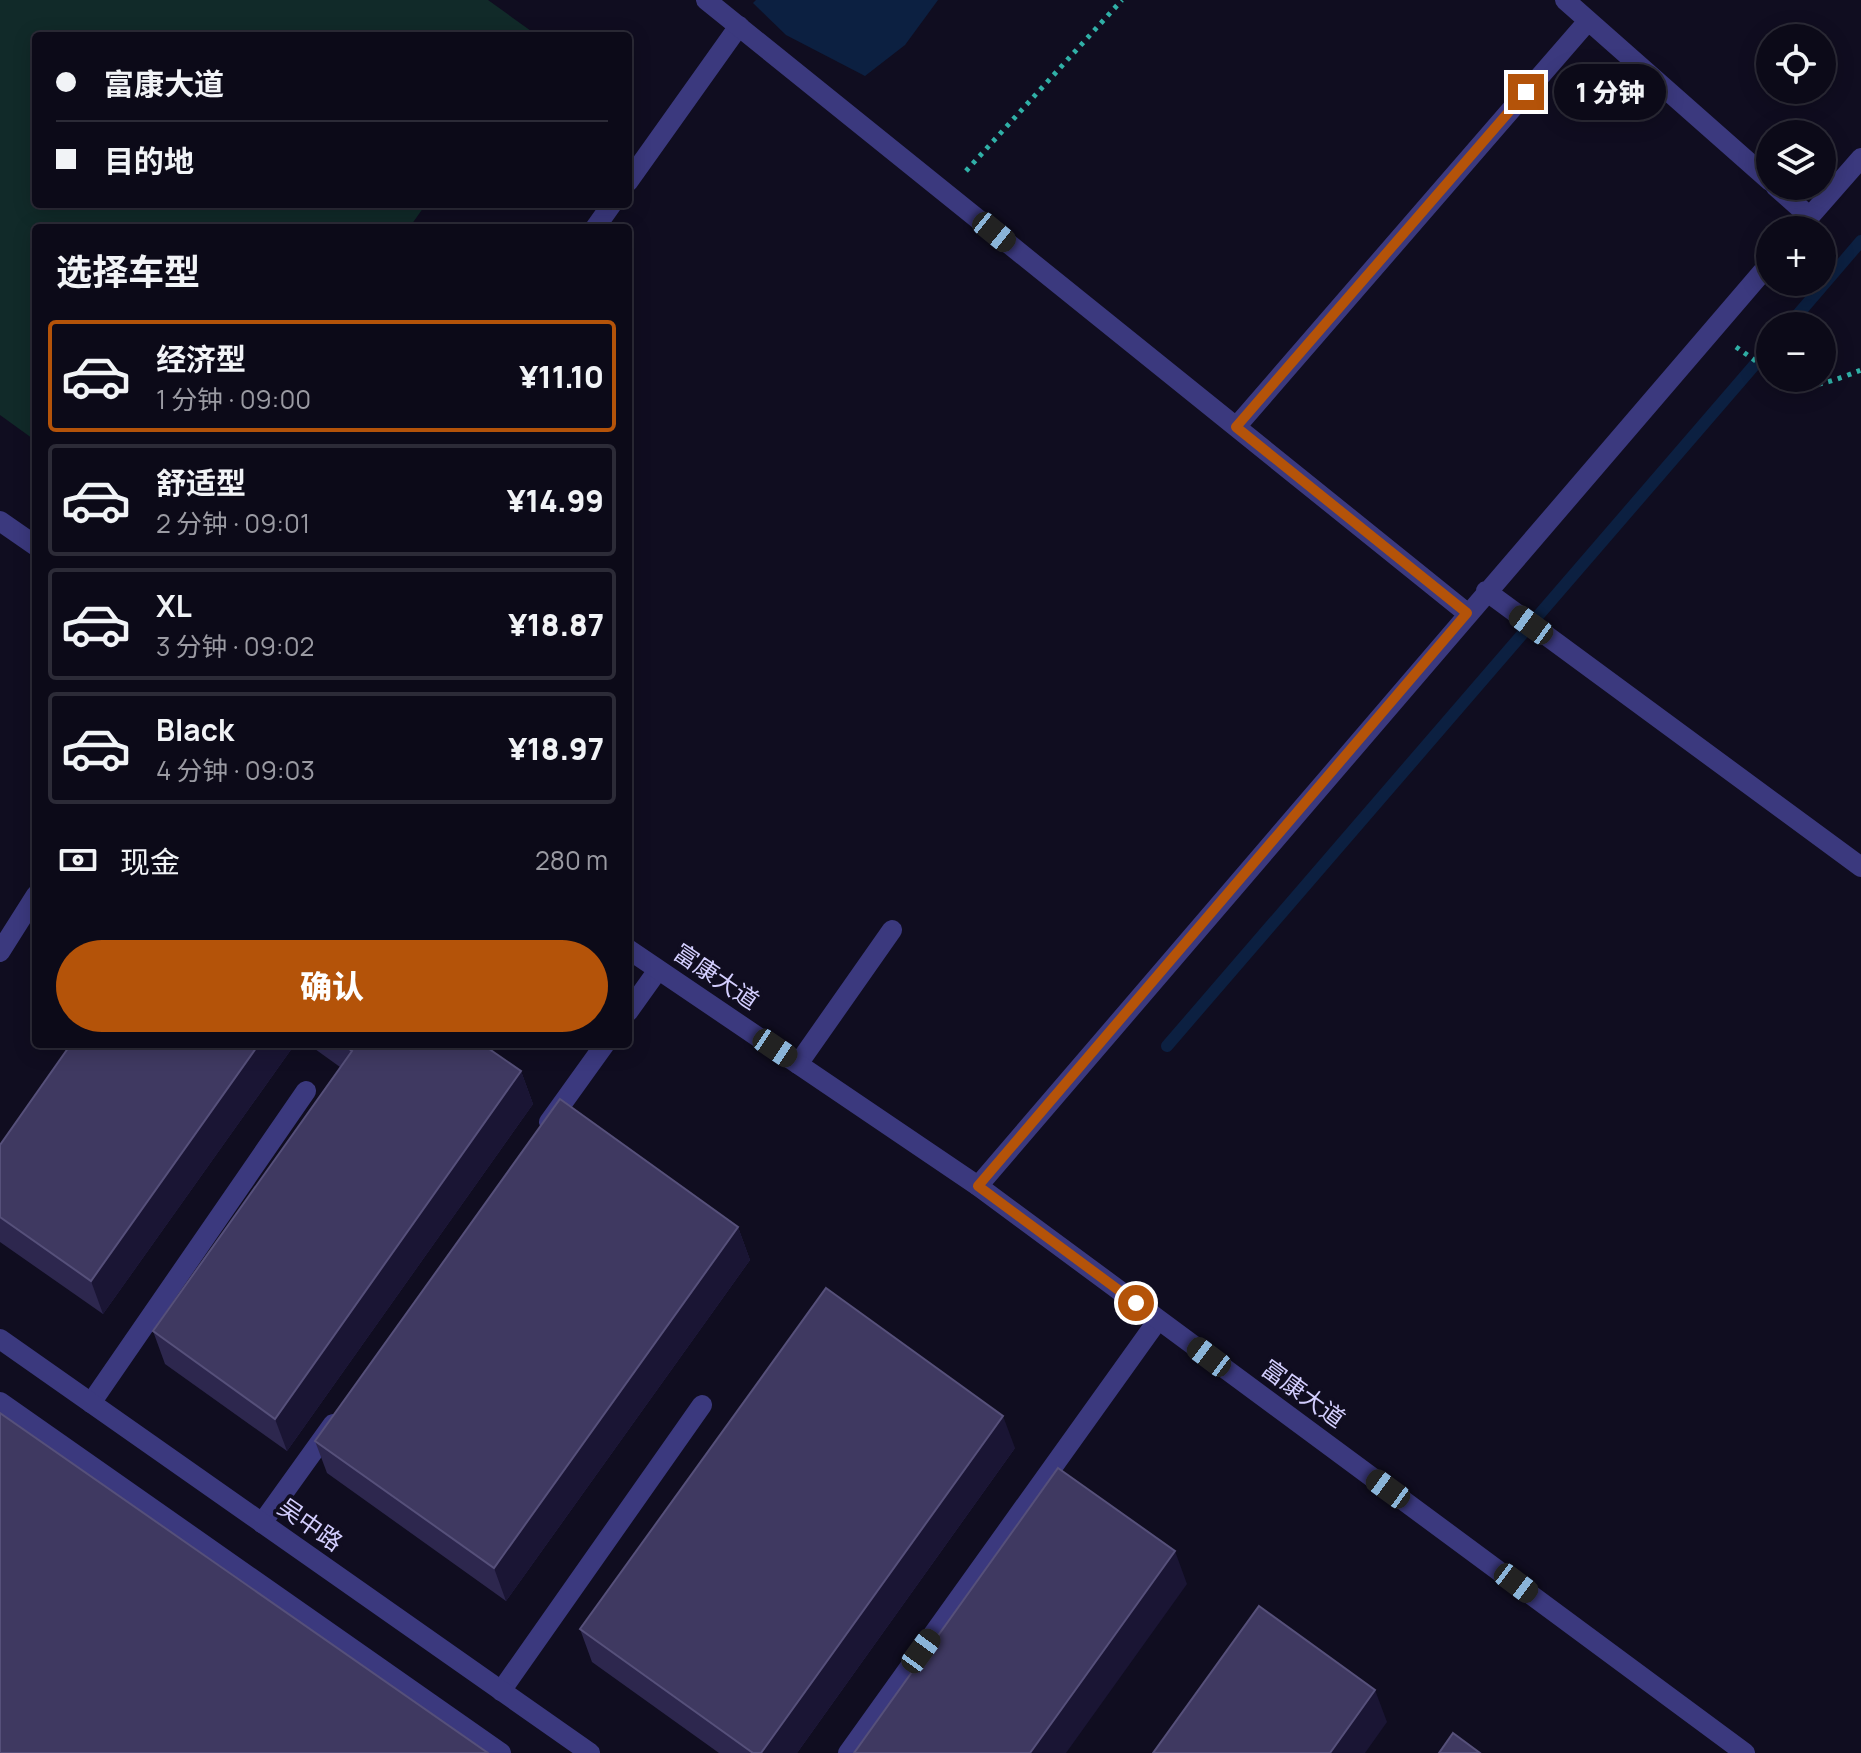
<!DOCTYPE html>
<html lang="zh">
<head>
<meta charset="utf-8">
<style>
	:root { --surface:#0c0a18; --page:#151321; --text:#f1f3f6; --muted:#9a9aa2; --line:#2c2b37; --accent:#b45309 }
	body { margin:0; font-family:Manrope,"Noto Sans SC",sans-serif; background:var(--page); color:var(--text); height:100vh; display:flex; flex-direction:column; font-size:30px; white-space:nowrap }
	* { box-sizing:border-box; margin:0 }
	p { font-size:26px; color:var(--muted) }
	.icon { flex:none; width:44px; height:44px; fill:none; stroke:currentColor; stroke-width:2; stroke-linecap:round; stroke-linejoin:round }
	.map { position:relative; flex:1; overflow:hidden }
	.details { position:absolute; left:32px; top:224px; width:600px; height:824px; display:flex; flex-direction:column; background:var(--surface); border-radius:8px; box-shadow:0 4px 20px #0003,0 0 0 2px var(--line) }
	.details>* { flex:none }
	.banner { position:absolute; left:32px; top:32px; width:600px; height:176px; border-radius:8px; box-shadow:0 4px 20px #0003,0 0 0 2px var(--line); display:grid; align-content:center; height:176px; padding:0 24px; background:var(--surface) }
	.buttons { position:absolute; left:1756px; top:24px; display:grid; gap:16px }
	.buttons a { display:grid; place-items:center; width:80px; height:80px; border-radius:50%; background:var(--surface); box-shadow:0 4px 20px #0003,0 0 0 2px var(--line); font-size:40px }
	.end { position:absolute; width:36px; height:36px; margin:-18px; border:10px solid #b45309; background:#fff; box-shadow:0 0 0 4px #fff }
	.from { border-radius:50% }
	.bubble { position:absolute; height:56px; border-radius:28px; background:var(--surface); box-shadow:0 4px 20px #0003,0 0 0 2px var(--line); font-size:26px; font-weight:800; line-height:56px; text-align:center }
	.car { position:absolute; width:24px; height:48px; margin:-24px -12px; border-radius:10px; box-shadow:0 0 6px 2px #0007; background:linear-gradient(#222 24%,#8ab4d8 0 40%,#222 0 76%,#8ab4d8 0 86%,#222 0) }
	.banner b { display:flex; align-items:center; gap:28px; height:76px; font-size:30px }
	.banner b+b { border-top:2px solid var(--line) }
	.banner i { width:20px; height:20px; background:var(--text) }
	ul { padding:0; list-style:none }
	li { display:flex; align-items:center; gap:24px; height:112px; margin:0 16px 12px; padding:0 8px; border:4px solid var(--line); border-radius:8px }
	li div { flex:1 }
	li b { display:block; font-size:30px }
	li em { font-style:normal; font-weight:800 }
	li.current { border-color:var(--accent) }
	li>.icon { width:72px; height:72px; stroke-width:1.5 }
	h2 { padding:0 24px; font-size:36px; line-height:96px }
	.pay { display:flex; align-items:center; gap:20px; height:88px; padding:0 24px; font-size:30px }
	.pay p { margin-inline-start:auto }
	.button { display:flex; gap:16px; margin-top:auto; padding:16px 24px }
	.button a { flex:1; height:92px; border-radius:48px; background:var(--accent); color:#fff; font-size:32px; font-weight:800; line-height:92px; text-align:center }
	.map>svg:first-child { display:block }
</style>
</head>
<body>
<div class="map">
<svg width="1861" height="1753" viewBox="0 0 1861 1753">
	<rect width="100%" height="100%" fill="#100d20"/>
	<path fill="#112a29" d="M 0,0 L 488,0 L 538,36 L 36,36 L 36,204 L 426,204 L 409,228 L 36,228 L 36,441 L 0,415 Z"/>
	<path fill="#0c2041" d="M 756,0 L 938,0 L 905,45 L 865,76 L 786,35 L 753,3 Z"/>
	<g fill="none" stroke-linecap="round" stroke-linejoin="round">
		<path stroke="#0c2041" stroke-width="12" d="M 1788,326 L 1861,241
			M 1167,1046 L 1770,347"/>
		<path stroke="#30b0a7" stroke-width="5" stroke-dasharray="4 6" stroke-linecap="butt" d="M 966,171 L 1122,0
			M 1736,347 L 1770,371
			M 1780,378 C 1804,395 1837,379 1861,370"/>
		<path stroke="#3b397e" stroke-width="20" d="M 628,182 L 739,26
			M 595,228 L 612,204
			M 628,1012 L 658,970
			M 798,1064 L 892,930
			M 549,1122 L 605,1044
			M 0,1402 L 501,1753
			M 91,1403 L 306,1091
			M 262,1523 L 333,1424
			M 501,1691 L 702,1405"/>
		<path stroke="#3b397e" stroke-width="20" d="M 706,0 L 1467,613
			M 1565,0 L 1770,181
			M 1775,186 L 1810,217
			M 1798,230 L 1861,158
			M 1236,427 L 1588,21
			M 1486,591 L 1861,867
			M 978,1186 L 1770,263
			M 0,1339 L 590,1753
			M 848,1753 L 1158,1320"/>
		<path stroke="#3b397e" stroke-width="20" d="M 0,521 L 36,546
			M 628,949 L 978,1186 L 1745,1753
			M 0,952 L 36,895"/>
	</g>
	<path fill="#2d274e" d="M 71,1044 L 295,1044 L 103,1314 L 0,1242 L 0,1145 Z
		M 308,1044 L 482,1044 L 521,1071 L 533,1104 L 287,1451 L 165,1364 L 153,1331 L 340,1067 Z
		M 738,1227 L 750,1260 L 506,1601 L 327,1473 L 315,1441 Z
		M 1015,1448 L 797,1753 L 719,1753 L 592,1662 L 580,1629 Z"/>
	<path fill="#1a1534" d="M 259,1044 L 295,1044 L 103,1314 L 91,1281 Z
		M 521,1071 L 533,1104 L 287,1451 L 275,1419 Z
		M 738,1227 L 750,1260 L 506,1601 L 494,1568 Z
		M 1003,1416 L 1015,1448 L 797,1753 L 761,1753 Z
		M 1175,1551 L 1187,1584 L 1066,1753 L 1030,1753 Z
		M 1375,1690 L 1387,1722 L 1365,1753 L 1330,1753 Z"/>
	<path fill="#3f3961" stroke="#56507a" stroke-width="2" d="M 71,1044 L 259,1044 L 91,1281 L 0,1217 L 0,1145 Z
		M 342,1044 L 482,1044 L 521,1071 L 275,1419 L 153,1331 L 352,1051 Z
		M 560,1099 L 738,1227 L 494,1568 L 315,1441 Z
		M 826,1288 L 1003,1416 L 761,1753 L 753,1753 L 580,1629 Z
		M 0,1413 L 488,1753 L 0,1753 Z
		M 1058,1468 L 1175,1551 L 1030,1753 L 854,1753 Z
		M 1259,1606 L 1375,1690 L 1330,1753 L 1153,1753 Z
		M 1453,1733 L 1480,1753 L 1439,1753 Z"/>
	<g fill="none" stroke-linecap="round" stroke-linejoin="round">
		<path stroke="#b45309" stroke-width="10" d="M 1136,1303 L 978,1186 L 1467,613 L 1236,427 L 1526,92"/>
	</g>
	<g text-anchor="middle" stroke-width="7" stroke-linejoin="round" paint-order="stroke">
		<g font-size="24" fill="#d3cefe" stroke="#100d20">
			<text transform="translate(716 977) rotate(34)" y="8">富康大道</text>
			<text transform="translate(1303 1394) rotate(36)" y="8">富康大道</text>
			<text transform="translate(310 1525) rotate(35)" y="8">吴中路</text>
		</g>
	</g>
</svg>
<div class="buttons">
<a><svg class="icon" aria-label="locate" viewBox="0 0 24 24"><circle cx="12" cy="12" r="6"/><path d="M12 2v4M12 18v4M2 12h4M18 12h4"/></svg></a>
<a><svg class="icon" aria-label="layers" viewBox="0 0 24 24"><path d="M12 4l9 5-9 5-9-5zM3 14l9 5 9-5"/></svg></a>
<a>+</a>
<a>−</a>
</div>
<i class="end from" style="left:1136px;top:1303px"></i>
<i class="end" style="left:1526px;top:92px"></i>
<div class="bubble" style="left:1554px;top:64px;width:112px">1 分钟</div>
<i class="car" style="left:994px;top:232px;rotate:129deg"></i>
<i class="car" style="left:1531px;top:625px;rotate:306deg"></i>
<i class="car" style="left:775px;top:1048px;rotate:124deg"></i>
<i class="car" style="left:1209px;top:1357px;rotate:307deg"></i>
<i class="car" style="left:1388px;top:1489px;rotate:306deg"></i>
<i class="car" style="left:1516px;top:1583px;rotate:127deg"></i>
<i class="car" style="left:921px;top:1651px;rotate:36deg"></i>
<div class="banner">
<b><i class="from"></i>富康大道</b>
<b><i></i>目的地</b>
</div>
<section class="details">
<h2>选择车型</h2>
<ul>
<li class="current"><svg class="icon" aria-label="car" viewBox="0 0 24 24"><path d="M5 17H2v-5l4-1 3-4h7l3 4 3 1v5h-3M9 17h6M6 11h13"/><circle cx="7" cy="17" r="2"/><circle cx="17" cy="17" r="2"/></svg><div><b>经济型</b><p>1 分钟 · 09:00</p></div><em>¥11.10</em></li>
<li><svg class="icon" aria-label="car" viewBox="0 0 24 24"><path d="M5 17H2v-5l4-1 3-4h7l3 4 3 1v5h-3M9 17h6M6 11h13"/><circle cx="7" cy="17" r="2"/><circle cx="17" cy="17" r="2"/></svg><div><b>舒适型</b><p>2 分钟 · 09:01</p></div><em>¥14.99</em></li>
<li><svg class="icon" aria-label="car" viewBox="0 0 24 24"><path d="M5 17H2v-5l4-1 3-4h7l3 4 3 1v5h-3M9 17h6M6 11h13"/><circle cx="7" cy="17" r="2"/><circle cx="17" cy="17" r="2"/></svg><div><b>XL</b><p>3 分钟 · 09:02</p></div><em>¥18.87</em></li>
<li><svg class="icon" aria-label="car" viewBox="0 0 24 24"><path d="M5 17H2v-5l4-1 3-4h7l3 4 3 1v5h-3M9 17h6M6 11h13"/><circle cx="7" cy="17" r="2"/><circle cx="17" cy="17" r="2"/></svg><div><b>Black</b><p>4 分钟 · 09:03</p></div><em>¥18.97</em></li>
</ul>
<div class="pay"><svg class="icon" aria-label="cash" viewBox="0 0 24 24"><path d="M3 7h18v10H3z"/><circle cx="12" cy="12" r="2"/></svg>现金<p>280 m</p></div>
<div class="button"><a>确认</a></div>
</section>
</div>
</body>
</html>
